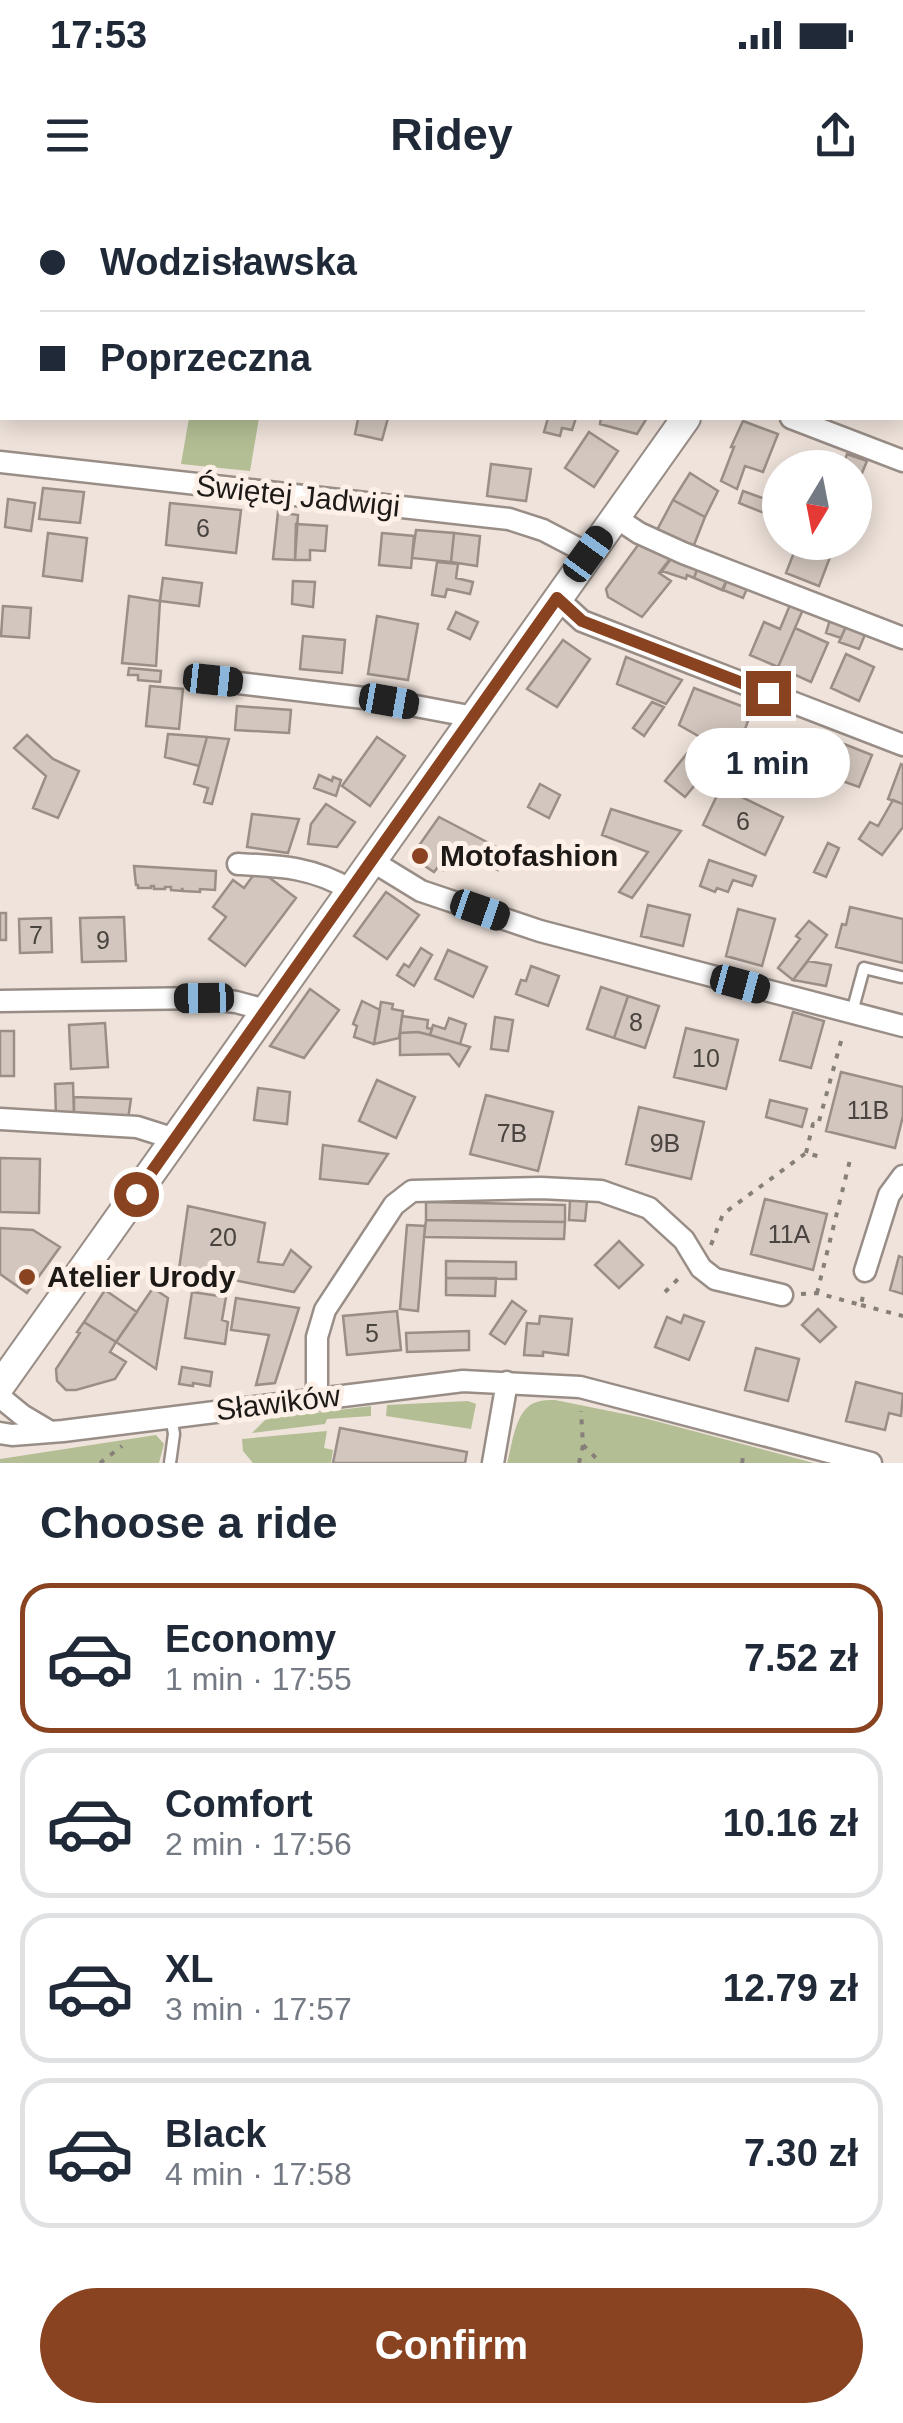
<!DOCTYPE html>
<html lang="en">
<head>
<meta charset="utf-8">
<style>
	:root { --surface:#fff; --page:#f6f6f7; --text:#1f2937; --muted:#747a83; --line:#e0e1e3; --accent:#8a4320 }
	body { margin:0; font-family:Helvetica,sans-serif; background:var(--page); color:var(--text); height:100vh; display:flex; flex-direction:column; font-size:38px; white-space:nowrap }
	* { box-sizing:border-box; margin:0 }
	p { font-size:32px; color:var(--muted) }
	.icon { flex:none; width:55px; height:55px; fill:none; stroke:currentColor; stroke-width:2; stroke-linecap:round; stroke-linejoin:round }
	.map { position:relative; height:1263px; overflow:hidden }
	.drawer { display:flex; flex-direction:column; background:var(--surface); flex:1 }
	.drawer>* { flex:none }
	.guide { position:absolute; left:0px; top:0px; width:905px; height:220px; box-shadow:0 5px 25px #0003; display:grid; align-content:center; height:220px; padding:0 40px; background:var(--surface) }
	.needle { width:65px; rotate:190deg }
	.fabs { position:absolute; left:762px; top:250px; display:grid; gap:20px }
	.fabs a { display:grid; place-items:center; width:110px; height:110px; border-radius:50%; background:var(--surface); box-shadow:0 5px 25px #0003; font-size:50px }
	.end { position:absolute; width:45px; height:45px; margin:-22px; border:12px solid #8a4320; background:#fff; box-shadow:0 0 0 5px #fff }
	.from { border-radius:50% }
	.bubble { position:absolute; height:70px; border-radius:35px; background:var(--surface); box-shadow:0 5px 25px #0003; font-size:32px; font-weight:800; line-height:70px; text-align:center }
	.car { position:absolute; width:30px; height:60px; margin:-30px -15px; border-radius:12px; box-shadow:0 0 8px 2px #0007; background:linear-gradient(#222 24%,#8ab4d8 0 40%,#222 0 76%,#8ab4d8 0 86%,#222 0) }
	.guide b { display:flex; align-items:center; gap:35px; height:95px; font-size:38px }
	.guide b+b { border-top:2px solid var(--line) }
	.guide i { width:25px; height:25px; background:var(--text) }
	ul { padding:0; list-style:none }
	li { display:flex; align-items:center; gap:30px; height:150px; margin:0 20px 15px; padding:0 20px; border:5px solid var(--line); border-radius:30px }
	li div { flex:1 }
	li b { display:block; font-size:38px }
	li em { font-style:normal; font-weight:800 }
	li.current { border-color:var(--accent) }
	li>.icon { width:90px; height:90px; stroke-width:1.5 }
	h2 { padding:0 40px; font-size:45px; line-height:120px }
	.primary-button { display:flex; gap:20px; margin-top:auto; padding:20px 40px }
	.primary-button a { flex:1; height:115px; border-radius:60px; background:var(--accent); color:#fff; font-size:40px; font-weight:800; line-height:115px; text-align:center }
	.status { display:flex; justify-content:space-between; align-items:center; height:70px; padding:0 50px; background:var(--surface); direction:ltr }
	.status svg { height:28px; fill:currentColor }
	header { display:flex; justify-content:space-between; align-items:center; height:130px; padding:0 40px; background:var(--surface); font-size:45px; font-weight:800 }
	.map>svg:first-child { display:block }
</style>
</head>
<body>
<div class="status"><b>17:53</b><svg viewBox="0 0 49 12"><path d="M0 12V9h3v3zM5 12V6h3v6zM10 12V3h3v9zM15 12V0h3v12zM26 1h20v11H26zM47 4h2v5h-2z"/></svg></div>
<header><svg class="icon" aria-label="menu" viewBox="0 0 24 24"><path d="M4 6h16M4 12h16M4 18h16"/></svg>Ridey<svg class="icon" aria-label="share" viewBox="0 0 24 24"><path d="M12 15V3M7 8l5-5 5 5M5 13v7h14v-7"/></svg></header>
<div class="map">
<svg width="903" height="1263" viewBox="0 0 903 1263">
	<rect width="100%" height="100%" fill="#efe3db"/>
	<path fill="#b3be94" d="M 189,218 L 259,218 L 250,271 L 181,264 Z
		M 555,1200 L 644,1218 L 814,1263 L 507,1263 C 513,1243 515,1208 537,1202 C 543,1200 549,1200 555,1200 Z
		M 468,1201 L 476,1204 L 471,1229 L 386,1216 L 387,1205 Z
		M 371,1206 L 371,1216 L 327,1219 L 325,1224 L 252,1233 L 266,1219 Z
		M 327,1231 L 324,1248 L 333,1250 L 331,1263 L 253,1263 L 243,1251 L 242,1239 Z
		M 156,1235 L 164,1244 L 159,1263 L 0,1263 L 0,1259 Z"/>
	<path fill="#d2c6be" stroke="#9a8f88" stroke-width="2.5" d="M 142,0 L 242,0 L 249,2 L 142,2 Z
		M 353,218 L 388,218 L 382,240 L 355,234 L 358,219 Z
		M 548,218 L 576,218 L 572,230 L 562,228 L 560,236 L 544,232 Z
		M 601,218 L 647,218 L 637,234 L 600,224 Z
		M 743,221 L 778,234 L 763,272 L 745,266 L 737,289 L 721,281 L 734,247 L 731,247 Z
		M 589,232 L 618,251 L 594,287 L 565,268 Z
		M 847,254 L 867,261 L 860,278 L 855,283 L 855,268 L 842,268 Z
		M 491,264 L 531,269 L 526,301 L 487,296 Z
		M 690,273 L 718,291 L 705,317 L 673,300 Z
		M 43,288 L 84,292 L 80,323 L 39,319 Z
		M 743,291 L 773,302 L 769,315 L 739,303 Z
		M 8,299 L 35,303 L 31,331 L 5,327 Z
		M 673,300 L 705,317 L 692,350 L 656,332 Z
		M 170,303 L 241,310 L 236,353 L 166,345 Z
		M 278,312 L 298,315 L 295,360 L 273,359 Z
		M 296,324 L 327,326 L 325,351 L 310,350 L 310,360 L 295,360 Z
		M 416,330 L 454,333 L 451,362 L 412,358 Z
		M 48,333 L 87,338 L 82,381 L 43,376 Z
		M 382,333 L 414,336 L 411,368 L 379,365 Z
		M 454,333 L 480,336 L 477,366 L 451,362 Z
		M 641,341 L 673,355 L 659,373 L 671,381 L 642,417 L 608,397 L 606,389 Z
		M 798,342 L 807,342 L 832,352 L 819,386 L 786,373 Z
		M 674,355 L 699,364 L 694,378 L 687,375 L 686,379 L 662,371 Z
		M 437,362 L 458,364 L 456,378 L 473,382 L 470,394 L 447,389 L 445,397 L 432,395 Z
		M 699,364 L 729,375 L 722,390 L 694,378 Z
		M 729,375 L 749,384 L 743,398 L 723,390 Z
		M 163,378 L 202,383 L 199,406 L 160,401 Z
		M 293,381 L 315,382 L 313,407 L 292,404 Z
		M 129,396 L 160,401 L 156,466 L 122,463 Z
		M 792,400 L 805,405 L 778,467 L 750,455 L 764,422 L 780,429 Z
		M 3,406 L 31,408 L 29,438 L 1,436 Z
		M 456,412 L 478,422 L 470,439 L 448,429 Z
		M 377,416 L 418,424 L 408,480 L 368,474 Z
		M 831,416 L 848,422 L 841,438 L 826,433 Z
		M 848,422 L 867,430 L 859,449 L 839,442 Z
		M 795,428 L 828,443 L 811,482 L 778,467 Z
		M 303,436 L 345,440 L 342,473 L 300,469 Z
		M 563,440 L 590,459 L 557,507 L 527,489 Z
		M 846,454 L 874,467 L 859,501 L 831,488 Z
		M 626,457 L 682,480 L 666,504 L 617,484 Z
		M 129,468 L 161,471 L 160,482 L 138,480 L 138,475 L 128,475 Z
		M 150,486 L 183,489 L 179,529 L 146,526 Z
		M 694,488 L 752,510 L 740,543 L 732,540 L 685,597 L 665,581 L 700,537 L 679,525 Z
		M 652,502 L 664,507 L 644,536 L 633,528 Z
		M 237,506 L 291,510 L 289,533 L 235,530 Z
		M 168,534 L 207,537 L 199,566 L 165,557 Z
		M 27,535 L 53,559 L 79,571 L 58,618 L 33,608 L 46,576 L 14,548 Z
		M 207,537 L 229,539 L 212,604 L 204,602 L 208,588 L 194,584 Z
		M 377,537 L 405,556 L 370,606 L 342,586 Z
		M 844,544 L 872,555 L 859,587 L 828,576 Z
		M 801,558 L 812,562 L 803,584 L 792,580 Z
		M 901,564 L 903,565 L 903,604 L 888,599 Z
		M 319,575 L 332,581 L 333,577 L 341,580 L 336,596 L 314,588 Z
		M 540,584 L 560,595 L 549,618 L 528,607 Z
		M 721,587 L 783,617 L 765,655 L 703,625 Z
		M 893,600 L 903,604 L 903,627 L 882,655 L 859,639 L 870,622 L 878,626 Z
		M 326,604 L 355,622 L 337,647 L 308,644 L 311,624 Z
		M 611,609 L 681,631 L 632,698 L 619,692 L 648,652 L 602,635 Z
		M 252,614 L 299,619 L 288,653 L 247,647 Z
		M 439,617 L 506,652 L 498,670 L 454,648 L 450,653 L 454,655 L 443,670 L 438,667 L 434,672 L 411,657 Z
		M 828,643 L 839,648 L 826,677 L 814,672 Z
		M 709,660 L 756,676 L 752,686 L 733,680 L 728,692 L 717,688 L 715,692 L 700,686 Z
		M 134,666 L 216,671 L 215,690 L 200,689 L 200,692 L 183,691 L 182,688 L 182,691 L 171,690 L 171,687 L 165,687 L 165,689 L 154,689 L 154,686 L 151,686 L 151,688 L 138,688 L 138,685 L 136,685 Z
		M 258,669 L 296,698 L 245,766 L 209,739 L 226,717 L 213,707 L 233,680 L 244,688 Z
		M 386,692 L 419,715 L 387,759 L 354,736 Z
		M 648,705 L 690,715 L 683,746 L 641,736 Z
		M 850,707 L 903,719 L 903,763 L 836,747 L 842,724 L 846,725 Z
		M 738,709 L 775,719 L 762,766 L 726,756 Z
		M 0,713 L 6,713 L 6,740 L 0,740 Z
		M 124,717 L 126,761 L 82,762 L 80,718 Z
		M 51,718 L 52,752 L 20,753 L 19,719 Z
		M 809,721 L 827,735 L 793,780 L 778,768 L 800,739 L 796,736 Z
		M 421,748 L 432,755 L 414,786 L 397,775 L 404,764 L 409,767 Z
		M 448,750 L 487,767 L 473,797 L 435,779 Z
		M 808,761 L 831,765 L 826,786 L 793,780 Z
		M 531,766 L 559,776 L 548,806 L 516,794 L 521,780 L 526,781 Z
		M 601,787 L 628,796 L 614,838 L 587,829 Z
		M 310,789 L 339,810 L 304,858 L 270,846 Z
		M 628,796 L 659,806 L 645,848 L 614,838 Z
		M 362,801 L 380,810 L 374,844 L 354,837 L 357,826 L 353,824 Z
		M 381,802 L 393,804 L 392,809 L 403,811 L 399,838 L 374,844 Z
		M 793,812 L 824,821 L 811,868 L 780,860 Z
		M 402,816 L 428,820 L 427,828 L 432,829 L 430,835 L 418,832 L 400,833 Z
		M 495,817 L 513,820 L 508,851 L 491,849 Z
		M 449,818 L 466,824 L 460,844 L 430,835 L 433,825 L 445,829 Z
		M 105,823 L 108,867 L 71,869 L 69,825 Z
		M 686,828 L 738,840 L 726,889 L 674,877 Z
		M 0,831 L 14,831 L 14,876 L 0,876 Z
		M 418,832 L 430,835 L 470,847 L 459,866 L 449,854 L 400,855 L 400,833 Z
		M 841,872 L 903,887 L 903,916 L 895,948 L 826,931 Z
		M 377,880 L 415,897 L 396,938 L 359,921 Z
		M 73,883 L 74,916 L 56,916 L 55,884 Z
		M 258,888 L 290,892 L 287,924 L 254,920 Z
		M 486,895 L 553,912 L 538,971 L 470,954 Z
		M 74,897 L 131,899 L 128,919 L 74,916 Z
		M 770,900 L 807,909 L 802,927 L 766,917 Z
		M 639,907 L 704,922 L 691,979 L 626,964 Z
		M 323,945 L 388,954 L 368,984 L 320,979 Z
		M 0,958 L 40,959 L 39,1013 L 0,1012 Z
		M 765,999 L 827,1014 L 813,1070 L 751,1054 Z
		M 570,1000 L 587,1001 L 585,1021 L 569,1020 Z
		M 426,1002 L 565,1005 L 565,1022 L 426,1020 Z
		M 188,1006 L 265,1023 L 258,1062 L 283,1065 L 291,1050 L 311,1067 L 294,1092 L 179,1069 Z
		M 426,1020 L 565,1022 L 564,1039 L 424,1037 Z
		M 407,1025 L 425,1026 L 418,1111 L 400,1109 Z
		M 0,1028 L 33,1030 L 60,1047 L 27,1093 L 0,1074 Z
		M 619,1041 L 643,1065 L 619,1088 L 595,1065 Z
		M 899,1056 L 903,1058 L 903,1094 L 890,1090 Z
		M 446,1061 L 516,1062 L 516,1079 L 446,1078 Z
		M 446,1078 L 496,1078 L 495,1096 L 446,1095 Z
		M 153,1088 L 168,1098 L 156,1169 L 116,1142 Z
		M 105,1090 L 137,1112 L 116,1142 L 84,1122 Z
		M 192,1092 L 226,1097 L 222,1120 L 228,1122 L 225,1144 L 185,1138 Z
		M 236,1098 L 299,1108 L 275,1183 L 256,1185 L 269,1135 L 231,1130 Z
		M 512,1101 L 526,1111 L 505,1144 L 490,1134 Z
		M 818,1109 L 836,1127 L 820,1142 L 802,1125 Z
		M 397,1111 L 401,1150 L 347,1155 L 343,1116 Z
		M 684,1115 L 704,1122 L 689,1160 L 655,1147 L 667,1117 L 681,1123 Z
		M 540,1116 L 572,1119 L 568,1155 L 543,1152 L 543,1156 L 524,1155 L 527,1123 L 539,1124 Z
		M 84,1122 L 116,1142 L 110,1152 L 126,1162 L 115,1179 L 76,1190 L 66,1190 L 57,1181 L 56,1169 L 80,1133 L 77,1132 Z
		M 469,1131 L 469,1150 L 407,1152 L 406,1133 Z
		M 756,1148 L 799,1159 L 788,1201 L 745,1190 Z
		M 182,1167 L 212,1172 L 210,1186 L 193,1183 L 193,1186 L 179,1184 Z
		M 856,1182 L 903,1194 L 901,1216 L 889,1213 L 885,1230 L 846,1221 Z
		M 340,1228 L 467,1252 L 465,1263 L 333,1263 Z"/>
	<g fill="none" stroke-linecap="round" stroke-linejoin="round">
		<g stroke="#998e87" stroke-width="15">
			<path id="service" d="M 852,812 L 864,768 L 901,777
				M 170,1263 L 174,1234 L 171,1216"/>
		</g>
		<g stroke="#998e87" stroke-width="25">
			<path id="minor" d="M 32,0 L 38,2
				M 62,2 L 63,0
				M 0,121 L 2,116
				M 791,218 L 903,261
				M 0,262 L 509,319 L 543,330 L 589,354
				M 615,317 L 639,333 L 683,353 L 903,438
				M 557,398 L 582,421 L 903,545
				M 213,480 L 389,501 L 474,517
				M 372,661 L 421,691 L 540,731 L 903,826
				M 238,664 C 281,666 312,667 351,690
				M 0,801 L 204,798 L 236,802 L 266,810
				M 0,919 L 137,927 L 175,939
				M 865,1071 L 889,995 L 903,976
				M 0,1197 L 22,1215 L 49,1231
				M 317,1198 L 317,1137 L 325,1110 L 394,1005 L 412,991 L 541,988 L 601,991 L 649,1008 L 684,1040 L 701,1068 L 715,1079 L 782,1095
				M 0,1233 L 12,1235 L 63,1231 L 463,1181 L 580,1187 L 871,1263
				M 493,1263 L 507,1182"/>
		</g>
		<g stroke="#998e87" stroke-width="32">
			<path id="tertiary" d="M 839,2 L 840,0
				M 0,1186 L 686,218"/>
		</g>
		<path stroke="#877f79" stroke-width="4" stroke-dasharray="5 8" stroke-linecap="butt" d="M 806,953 L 813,924 L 818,925 L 843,834
			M 711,1045 L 723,1014 L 806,953 L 821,957
			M 665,1092 L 683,1074
			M 817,1093 L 850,960
			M 801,1094 L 817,1093 L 861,1105 L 864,1091
			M 861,1105 L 903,1116
			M 583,1245 L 601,1263
			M 100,1263 L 122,1246
			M 579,1263 L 583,1245 L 581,1211
			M 742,1263 L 744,1252"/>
		<use href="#service" stroke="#fff" stroke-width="10"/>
		<use href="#minor" stroke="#fff" stroke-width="20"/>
		<use href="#tertiary" stroke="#fff" stroke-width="28"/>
	</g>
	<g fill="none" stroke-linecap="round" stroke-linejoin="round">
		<path stroke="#8a4320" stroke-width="12" d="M 136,994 L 557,398 L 582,421 L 768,493"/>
	</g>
	<g fill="#8a4320" stroke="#fcf0e8" stroke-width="4">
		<circle cx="420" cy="656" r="10"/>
		<circle cx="27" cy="1077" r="10"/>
	</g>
	<g text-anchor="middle" stroke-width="10" stroke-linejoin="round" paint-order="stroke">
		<g font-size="25" fill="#4a4440">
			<text x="203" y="337">6</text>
			<text x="743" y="630">6</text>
			<text x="36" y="744">7</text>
			<text x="103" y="749">9</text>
			<text x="636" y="831">8</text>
			<text x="706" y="867">10</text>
			<text x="868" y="919">11B</text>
			<text x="512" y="942">7B</text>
			<text x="665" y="952">9B</text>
			<text x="789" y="1043">11A</text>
			<text x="223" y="1046">20</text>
			<text x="372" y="1142">5</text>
		</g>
		<g font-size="30" fill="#1d1916" stroke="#fcf0e8">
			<text transform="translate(298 296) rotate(6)" y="10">Świętej Jadwigi</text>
			<text transform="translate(278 1203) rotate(-7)" y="10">Sławików</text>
		</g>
		<g font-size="30" font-weight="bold" fill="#1d1916" stroke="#fcf0e8" text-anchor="start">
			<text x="440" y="666">Motofashion</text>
			<text x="47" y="1087">Atelier Urody</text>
		</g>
	</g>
</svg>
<div class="fabs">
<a><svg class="needle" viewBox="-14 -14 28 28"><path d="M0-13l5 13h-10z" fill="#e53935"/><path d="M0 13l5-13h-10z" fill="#747a83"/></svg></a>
</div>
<i class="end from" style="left:136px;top:994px"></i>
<i class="end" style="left:768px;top:493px"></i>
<div class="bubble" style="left:685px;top:528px;width:165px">1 min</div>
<i class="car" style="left:588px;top:354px;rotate:36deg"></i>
<i class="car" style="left:213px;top:480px;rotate:96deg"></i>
<i class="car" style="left:389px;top:501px;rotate:100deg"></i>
<i class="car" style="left:480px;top:710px;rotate:109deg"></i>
<i class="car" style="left:740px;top:784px;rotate:105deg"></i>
<i class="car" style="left:204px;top:798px;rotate:269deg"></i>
<div class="guide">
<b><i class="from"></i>Wodzisławska</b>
<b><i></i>Poprzeczna</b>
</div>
</div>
<section class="drawer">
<h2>Choose a ride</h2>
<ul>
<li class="current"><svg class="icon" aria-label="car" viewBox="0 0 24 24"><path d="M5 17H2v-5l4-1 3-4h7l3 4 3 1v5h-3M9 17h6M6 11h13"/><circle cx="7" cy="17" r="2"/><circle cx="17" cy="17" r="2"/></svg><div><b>Economy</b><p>1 min · 17:55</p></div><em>7.52 zł</em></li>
<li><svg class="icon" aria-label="car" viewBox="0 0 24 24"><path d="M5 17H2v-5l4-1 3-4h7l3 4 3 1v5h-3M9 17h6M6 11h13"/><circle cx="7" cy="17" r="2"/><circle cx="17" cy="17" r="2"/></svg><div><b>Comfort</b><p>2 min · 17:56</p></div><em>10.16 zł</em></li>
<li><svg class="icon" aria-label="car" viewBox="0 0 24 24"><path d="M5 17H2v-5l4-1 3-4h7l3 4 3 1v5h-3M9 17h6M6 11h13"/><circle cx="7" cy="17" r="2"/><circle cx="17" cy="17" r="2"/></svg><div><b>XL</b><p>3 min · 17:57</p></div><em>12.79 zł</em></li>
<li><svg class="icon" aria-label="car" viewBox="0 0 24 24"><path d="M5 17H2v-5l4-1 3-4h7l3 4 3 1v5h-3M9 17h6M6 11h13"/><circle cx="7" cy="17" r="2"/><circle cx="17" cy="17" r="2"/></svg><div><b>Black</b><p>4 min · 17:58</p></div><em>7.30 zł</em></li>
</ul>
<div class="primary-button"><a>Confirm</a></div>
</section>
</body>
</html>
